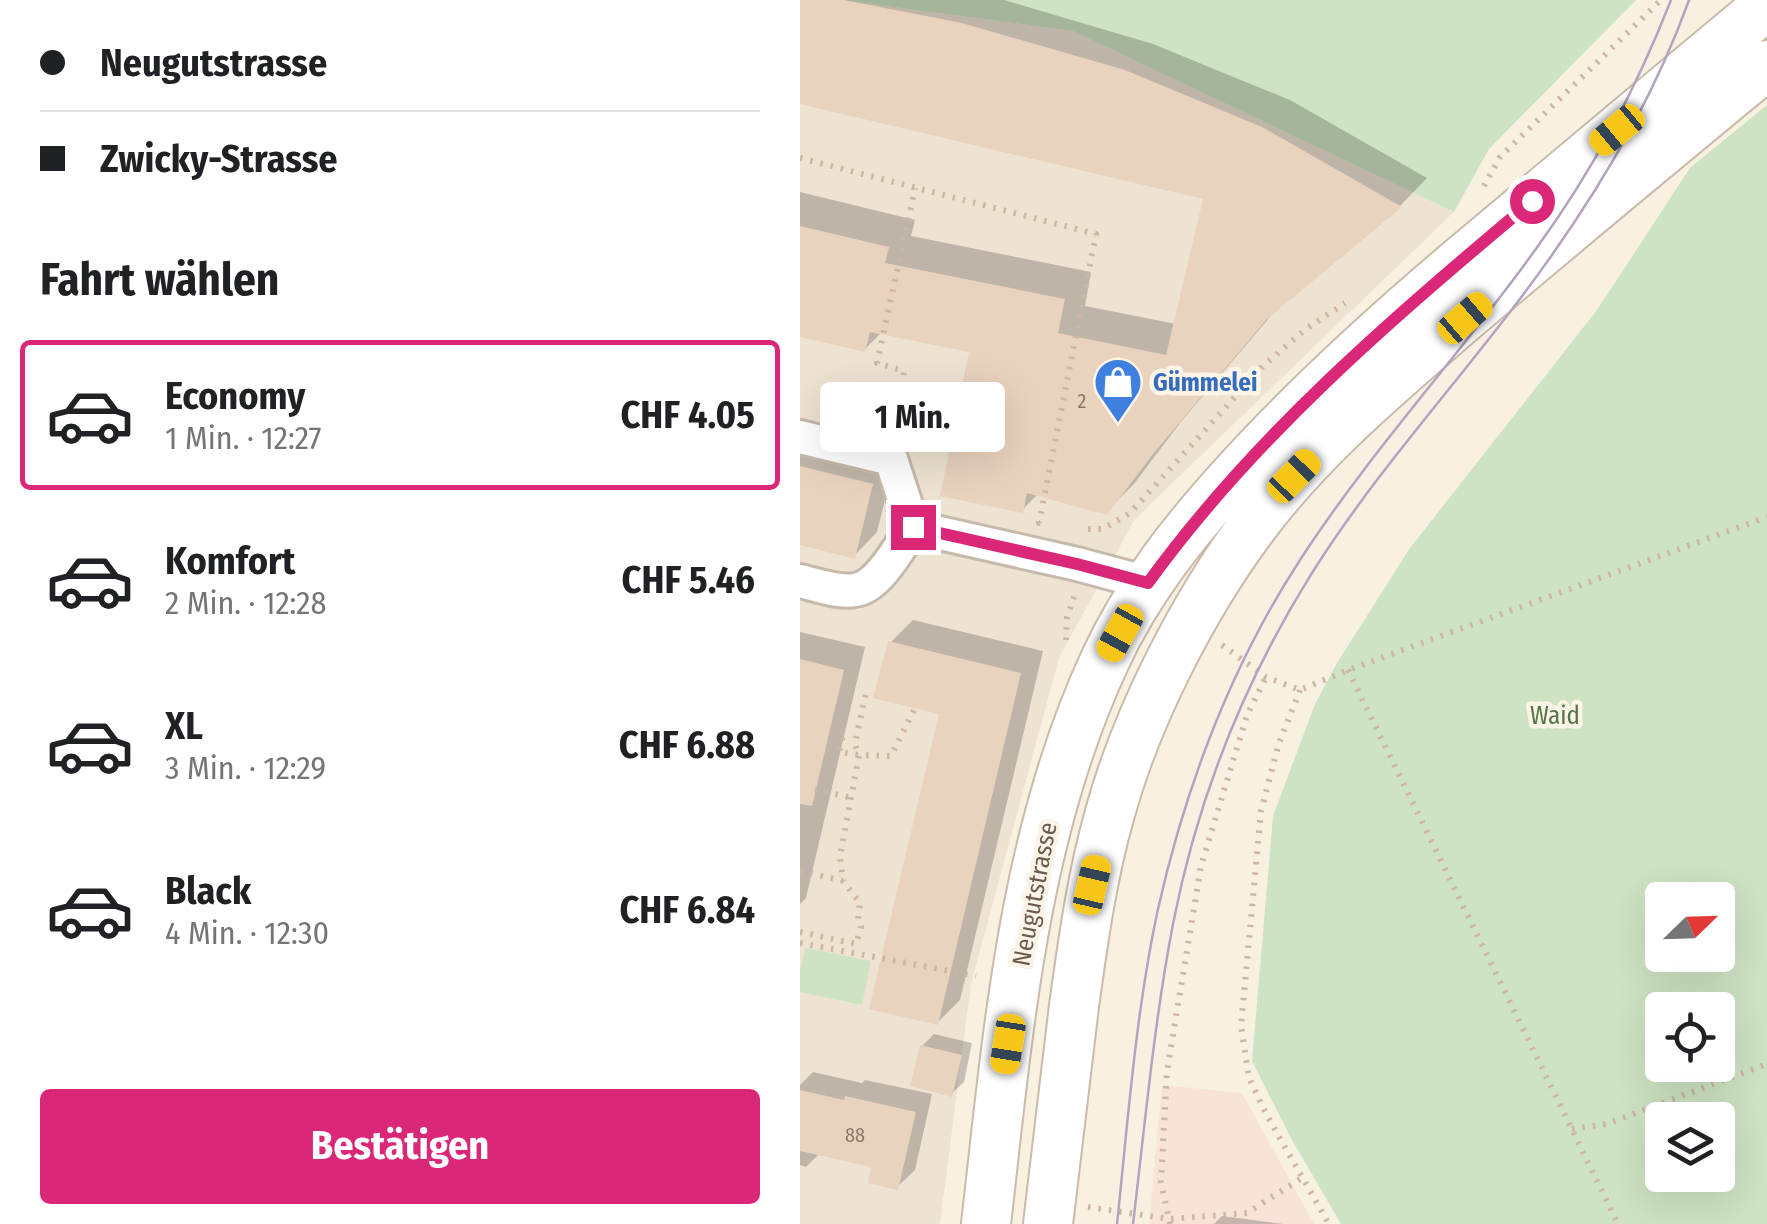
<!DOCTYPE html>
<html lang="de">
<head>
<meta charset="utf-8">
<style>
	:root { --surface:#fff; --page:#f2f2f2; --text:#202124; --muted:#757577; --line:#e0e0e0; --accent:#db2777 }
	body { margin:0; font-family:"Fira Sans Condensed",sans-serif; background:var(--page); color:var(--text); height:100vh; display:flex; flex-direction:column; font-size:38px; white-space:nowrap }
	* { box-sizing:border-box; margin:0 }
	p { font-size:32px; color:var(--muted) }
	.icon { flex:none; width:55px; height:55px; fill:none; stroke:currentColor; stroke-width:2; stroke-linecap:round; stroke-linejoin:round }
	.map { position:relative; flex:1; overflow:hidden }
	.details { display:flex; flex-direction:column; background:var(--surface); width:800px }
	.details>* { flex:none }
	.banner { display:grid; align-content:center; height:220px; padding:0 40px; background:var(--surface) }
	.needle { width:65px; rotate:67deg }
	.tools { position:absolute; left:845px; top:882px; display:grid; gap:20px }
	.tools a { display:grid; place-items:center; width:90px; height:90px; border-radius:10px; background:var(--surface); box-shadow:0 10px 40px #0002; font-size:50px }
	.end { position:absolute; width:45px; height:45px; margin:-22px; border:12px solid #db2777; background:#fff; box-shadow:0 0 0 5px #fff }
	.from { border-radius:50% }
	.bubble { position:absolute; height:70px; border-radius:10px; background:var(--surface); box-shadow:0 10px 40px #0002; font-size:32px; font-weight:700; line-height:70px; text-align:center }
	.car { position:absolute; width:30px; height:60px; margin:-30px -15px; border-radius:12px; box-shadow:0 0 8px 2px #0007; background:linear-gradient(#f5c518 24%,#345 0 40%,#f5c518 0 76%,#345 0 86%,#f5c518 0) }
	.banner b { display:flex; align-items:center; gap:35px; height:95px; font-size:38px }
	.banner b+b { border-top:2px solid var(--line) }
	.banner i { width:25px; height:25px; background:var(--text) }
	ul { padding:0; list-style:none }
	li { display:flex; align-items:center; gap:30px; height:150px; margin:0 20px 15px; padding:0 20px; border:5px solid transparent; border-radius:10px }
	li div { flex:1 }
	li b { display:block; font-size:38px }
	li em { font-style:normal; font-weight:700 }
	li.active { border-color:var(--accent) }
	li>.icon { width:90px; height:90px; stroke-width:1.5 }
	h2 { padding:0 40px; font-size:45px; line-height:120px }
	.button { display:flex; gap:20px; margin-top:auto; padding:20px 40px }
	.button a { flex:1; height:115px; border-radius:10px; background:var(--accent); color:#fff; font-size:40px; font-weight:700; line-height:115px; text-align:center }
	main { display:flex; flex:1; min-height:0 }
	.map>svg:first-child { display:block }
</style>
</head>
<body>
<main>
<section class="details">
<div class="banner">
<b><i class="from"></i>Neugutstrasse</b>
<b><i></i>Zwicky-Strasse</b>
</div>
<h2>Fahrt wählen</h2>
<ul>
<li class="active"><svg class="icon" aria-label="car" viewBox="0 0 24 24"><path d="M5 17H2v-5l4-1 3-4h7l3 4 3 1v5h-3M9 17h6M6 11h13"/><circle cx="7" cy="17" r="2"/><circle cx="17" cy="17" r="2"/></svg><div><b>Economy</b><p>1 Min. · 12:27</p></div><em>CHF 4.05</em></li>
<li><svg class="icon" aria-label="car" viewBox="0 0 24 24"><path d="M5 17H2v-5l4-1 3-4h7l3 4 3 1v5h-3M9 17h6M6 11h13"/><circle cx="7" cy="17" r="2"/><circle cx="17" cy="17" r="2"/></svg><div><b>Komfort</b><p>2 Min. · 12:28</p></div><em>CHF 5.46</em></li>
<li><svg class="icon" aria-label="car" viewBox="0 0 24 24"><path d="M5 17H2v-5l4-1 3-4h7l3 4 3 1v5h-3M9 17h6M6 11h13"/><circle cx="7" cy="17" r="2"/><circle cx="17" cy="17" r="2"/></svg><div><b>XL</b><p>3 Min. · 12:29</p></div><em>CHF 6.88</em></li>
<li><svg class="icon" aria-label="car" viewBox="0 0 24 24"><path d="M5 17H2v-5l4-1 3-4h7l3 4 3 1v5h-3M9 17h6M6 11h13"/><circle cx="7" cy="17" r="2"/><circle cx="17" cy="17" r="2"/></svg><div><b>Black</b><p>4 Min. · 12:30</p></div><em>CHF 6.84</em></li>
</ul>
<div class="button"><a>Bestätigen</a></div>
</section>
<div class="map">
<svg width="967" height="1224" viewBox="0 0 967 1224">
	<rect width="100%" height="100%" fill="#f8f1e2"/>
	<path fill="#eee3d2" d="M 0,0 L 42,0 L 273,31 L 654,212 L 335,519 L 259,658 L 171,984 L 140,1224 L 0,1224 Z"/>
	<path fill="#f7e3d7" d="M 362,1085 L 442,1093 L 514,1224 L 349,1224 Z"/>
	<path fill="#cee3c3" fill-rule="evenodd" d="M 42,0 L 836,0 L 689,149 L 654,212 L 273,31 Z
		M 967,105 L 967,1224 L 541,1224 L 492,1140 L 452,1061 L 473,816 L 515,704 L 537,663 L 610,548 L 797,310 L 890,168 ZM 918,900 L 918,955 L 862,955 L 862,900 ZM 918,1010 L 918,1065 L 862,1065 L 862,1010 ZM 918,1120 L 918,1175 L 862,1175 L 862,1120 Z
		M 5,948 L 71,961 L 62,1005 L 0,992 L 0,971 Z"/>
	<path fill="#0003" d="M 0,0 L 204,0 L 353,44 L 490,100 L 627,178 L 601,205 L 480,305 L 380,423 L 334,484 L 306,512 L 239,493 L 222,510 L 172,350 L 82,332 L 64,350 L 0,335 L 0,192 L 115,220 L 111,236 L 291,272 L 285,306 L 376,324 L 406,197 L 0,101 Z
		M 0,437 L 95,461 L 77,532 L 54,556 L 0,543 Z
		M 113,620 L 243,651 L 160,1000 L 137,1023 L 142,712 L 90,643 Z
		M 0,632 L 65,647 L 6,898 L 0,904 Z
		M 134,1034 L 172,1043 L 164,1082 L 151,1094 L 122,1046 Z
		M 13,1072 L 62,1083 L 65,1080 L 132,1094 L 115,1170 L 97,1187 L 74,1165 L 20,1153 L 6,1167 L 0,1165 L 0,1085 Z
		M 422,1216 L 483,1224 L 484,1224 L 414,1224 Z"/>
	<path fill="#e9d2be" d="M 0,0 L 44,0 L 162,23 L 325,70 L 462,127 L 602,207 L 467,319 L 353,454 L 307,515 L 227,493 L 223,513 L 140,496 L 169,352 L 70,332 L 65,352 L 0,337 L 0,226 L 89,247 L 85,263 L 265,299 L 258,333 L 366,355 L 403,199 L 0,104 Z
		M 0,466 L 73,484 L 55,559 L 0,545 Z
		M 88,641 L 221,673 L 138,1025 L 69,1009 L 139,714 L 73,698 Z
		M 0,659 L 44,670 L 12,806 L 0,804 Z
		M 120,1045 L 162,1055 L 152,1097 L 110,1086 Z
		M 0,1090 L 44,1100 L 45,1096 L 116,1112 L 98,1190 L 68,1183 L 71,1167 L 0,1151 Z"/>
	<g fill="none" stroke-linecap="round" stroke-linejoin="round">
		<g stroke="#c7b9ab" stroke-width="38">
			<path id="street" d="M 0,437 L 91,459 L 113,527
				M 113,527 L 277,564 L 348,583
				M 0,581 C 17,585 38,593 55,590 C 79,587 100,546 113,527"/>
		</g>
		<g stroke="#cabaa9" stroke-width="52">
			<path id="secondary" d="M 186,1224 C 208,1033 223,836 305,660 C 337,590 385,530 436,474 C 513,389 598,313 686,240 C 780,161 873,83 967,5
				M 248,1224 C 257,1151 265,1079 274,1006 C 283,941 292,876 310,813 C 337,715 394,604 455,523 C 512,447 588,384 659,322 C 761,235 864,150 967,65"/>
		</g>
		<path stroke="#cdb6a2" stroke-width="6" stroke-dasharray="2.5 8" stroke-linecap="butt" d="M 0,158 L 296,234 L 239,523 L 241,523
			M 684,186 L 700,157 L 861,0
			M 96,427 L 104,371 L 77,363 L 115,188
			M 288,529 L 303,529 L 330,513 L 464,365 L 506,329 L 545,303
			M 266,640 L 267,617 L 275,594
			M 422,645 L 466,677 L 500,690 L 548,670 L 967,517
			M 548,670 L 818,1224
			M 500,690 L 479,743 L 461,811 L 441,1026 L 449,1078 L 466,1114 L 529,1224
			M 30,728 L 44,731 L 39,752 L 59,755 L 55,744 L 66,692
			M 15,789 L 52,798
			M 0,871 L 43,881
			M 0,932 L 56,944 L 61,927 L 58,920 L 60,903 L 43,881 L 40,857 L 59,755 L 91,756 L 115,708
			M 0,943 L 176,976
			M 772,1129 L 806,1124 L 967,1064
			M 288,1207 L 370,1219 L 447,1213 L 502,1178
			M 370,1224 L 361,1182 L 367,1071 L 401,866 L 447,715 L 466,677"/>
		<use href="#street" stroke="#fff" stroke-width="32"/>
		<use href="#secondary" stroke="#fff" stroke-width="48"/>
		<path stroke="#b4a3bf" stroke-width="2.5" d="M 317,1224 C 328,1120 336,1010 358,909 C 386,785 431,666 500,560 C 572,449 662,353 738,246 C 793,170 837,87 871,0
			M 333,1224 C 345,1124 354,1023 373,924 C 397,800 445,680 512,573 C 571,479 646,396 713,308 C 785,214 849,112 889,0"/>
	</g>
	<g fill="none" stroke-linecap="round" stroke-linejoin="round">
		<path stroke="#db2777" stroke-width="12" d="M 113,527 L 277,564 L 348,583 C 455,435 593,318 732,201"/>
	</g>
	<defs>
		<g id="shop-pin" transform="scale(2.5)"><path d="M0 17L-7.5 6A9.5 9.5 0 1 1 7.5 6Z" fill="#3f7fe0" stroke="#fcf5e7"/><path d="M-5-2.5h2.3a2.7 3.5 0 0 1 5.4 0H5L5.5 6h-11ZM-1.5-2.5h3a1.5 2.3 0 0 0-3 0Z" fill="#fff"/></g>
	</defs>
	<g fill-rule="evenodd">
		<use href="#shop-pin" x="318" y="382"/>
	</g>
	<g text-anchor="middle" stroke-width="9" stroke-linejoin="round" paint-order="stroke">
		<g font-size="20" fill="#8b7868">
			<text x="282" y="408">2</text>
			<text x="55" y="1142">88</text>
		</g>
		<g font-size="25" font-weight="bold" fill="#366cbe" stroke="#fcf5e7" text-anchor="start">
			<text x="353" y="391">Gümmelei</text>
		</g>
		<g font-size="25" fill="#547649" stroke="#fcf5e7">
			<text x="755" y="724">Waid</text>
		</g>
		<g font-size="25" fill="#6c5a4c" stroke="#fcf5e7">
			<text transform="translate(234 894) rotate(-79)" y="9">Neugutstrasse</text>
		</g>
	</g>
</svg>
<div class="tools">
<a><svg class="needle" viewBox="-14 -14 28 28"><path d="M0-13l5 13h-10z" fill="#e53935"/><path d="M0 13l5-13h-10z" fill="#757577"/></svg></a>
<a><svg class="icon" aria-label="locate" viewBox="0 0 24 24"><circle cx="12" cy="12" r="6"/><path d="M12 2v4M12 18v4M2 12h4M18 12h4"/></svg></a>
<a><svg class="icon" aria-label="layers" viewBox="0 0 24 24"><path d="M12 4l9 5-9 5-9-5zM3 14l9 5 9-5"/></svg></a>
</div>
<i class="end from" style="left:732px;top:201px"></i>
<i class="end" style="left:113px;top:527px"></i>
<div class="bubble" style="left:20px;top:382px;width:185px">1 Min.</div>
<i class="car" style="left:817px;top:130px;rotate:230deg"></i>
<i class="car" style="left:665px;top:318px;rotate:49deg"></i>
<i class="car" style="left:494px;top:476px;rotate:44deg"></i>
<i class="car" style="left:320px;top:633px;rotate:209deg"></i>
<i class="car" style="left:292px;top:885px;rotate:13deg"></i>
<i class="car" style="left:208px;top:1044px;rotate:189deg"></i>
</div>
</main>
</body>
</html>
